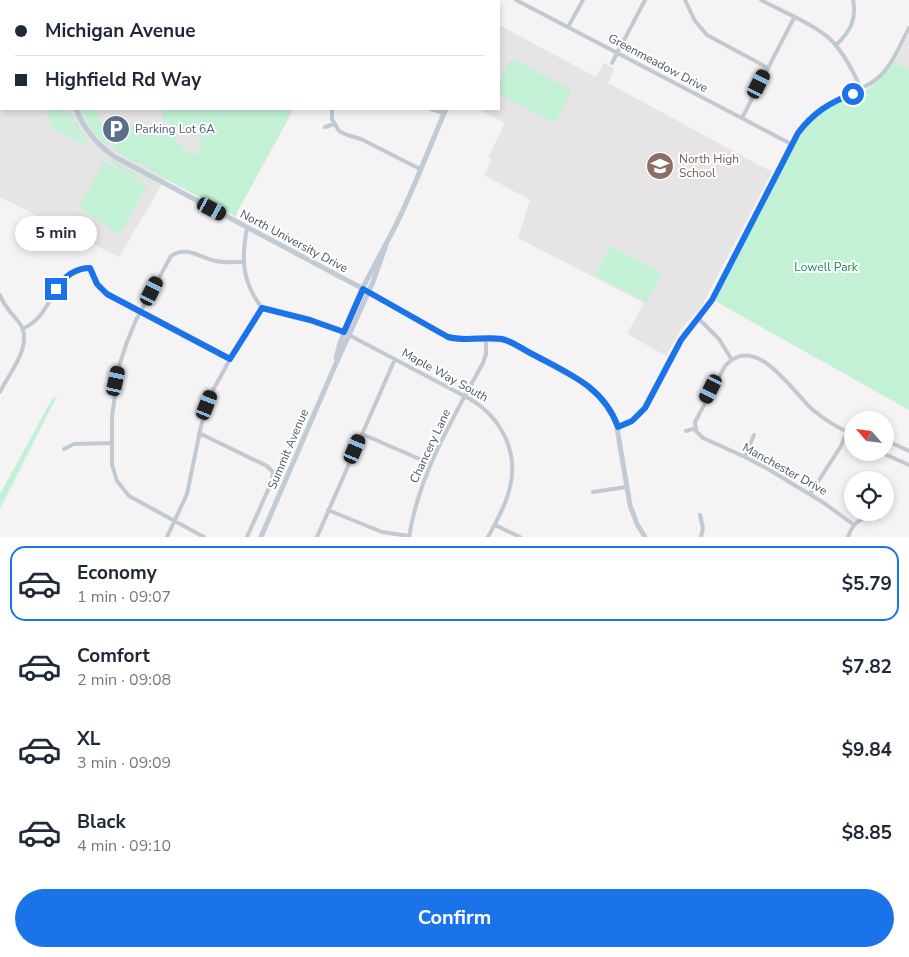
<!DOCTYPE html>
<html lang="en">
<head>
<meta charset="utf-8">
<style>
	:root { --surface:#fff; --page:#f2f2f3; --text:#1f2937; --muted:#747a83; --line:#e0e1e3; --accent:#1a73e8 }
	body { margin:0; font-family:"Nunito Sans",sans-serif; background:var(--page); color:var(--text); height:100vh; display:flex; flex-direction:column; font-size:19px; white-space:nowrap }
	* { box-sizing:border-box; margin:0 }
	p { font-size:16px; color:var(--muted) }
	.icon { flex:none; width:28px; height:28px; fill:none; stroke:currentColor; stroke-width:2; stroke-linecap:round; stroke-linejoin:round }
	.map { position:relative; height:537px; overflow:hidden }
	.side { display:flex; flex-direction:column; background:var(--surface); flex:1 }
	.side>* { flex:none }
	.banner { position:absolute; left:0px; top:0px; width:500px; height:110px; box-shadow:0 2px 8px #0003; display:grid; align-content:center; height:110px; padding:0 15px; background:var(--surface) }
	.needle { width:32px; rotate:298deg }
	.tools { position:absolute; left:844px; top:411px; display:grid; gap:10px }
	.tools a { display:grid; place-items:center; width:50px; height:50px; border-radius:50%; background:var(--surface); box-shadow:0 2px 8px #0003; font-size:25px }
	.end { position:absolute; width:22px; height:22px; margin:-11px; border:6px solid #1a73e8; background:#fff; box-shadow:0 0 0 2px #fff }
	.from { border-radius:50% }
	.bubble { position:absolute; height:35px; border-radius:18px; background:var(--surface); box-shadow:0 2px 8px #0003; font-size:16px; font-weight:700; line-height:35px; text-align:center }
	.car { position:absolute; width:15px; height:30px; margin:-15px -8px; border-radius:6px; box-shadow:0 0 4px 1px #0007; background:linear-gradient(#222 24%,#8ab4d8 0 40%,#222 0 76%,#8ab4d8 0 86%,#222 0) }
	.banner b { display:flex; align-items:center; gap:18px; height:48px; font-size:19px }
	.banner b+b { border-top:1px solid var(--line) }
	.banner i { width:12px; height:12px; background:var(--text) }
	ul { padding:9px 0 0; list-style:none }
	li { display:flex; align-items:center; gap:15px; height:75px; margin:0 10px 8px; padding:0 5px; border:2px solid transparent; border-radius:15px }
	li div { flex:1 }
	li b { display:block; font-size:19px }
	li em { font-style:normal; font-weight:700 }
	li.current { border-color:var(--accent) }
	li>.icon { width:45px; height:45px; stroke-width:1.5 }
	.cta { display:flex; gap:10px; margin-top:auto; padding:10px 15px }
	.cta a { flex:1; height:58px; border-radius:30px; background:var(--accent); color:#fff; font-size:20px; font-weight:700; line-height:58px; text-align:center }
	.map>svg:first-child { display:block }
</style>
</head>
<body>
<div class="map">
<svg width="909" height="537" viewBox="0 0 909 537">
	<rect width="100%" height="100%" fill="#f5f3f3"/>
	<path fill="#e6e4e5" d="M 0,0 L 150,1 L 1,1 L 1,109 L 294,109 L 235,216 L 165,179 L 119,257 L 0,197 Z
		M 499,25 L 596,77 L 604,63 L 614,69 L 608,83 L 772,172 L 701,307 L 681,329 L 666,356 L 627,334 L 644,303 L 518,238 L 530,200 L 484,175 L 492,159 L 488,157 L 505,123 L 478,109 L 499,109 Z
		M 909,34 L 909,70 L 894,62 Z"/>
	<path fill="#c3f1d5" d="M 513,59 L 570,89 L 569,91 L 571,92 L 556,121 L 553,120 L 552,122 L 499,94 L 499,81 L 510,60 L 512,61 Z
		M 894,62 L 909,70 L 909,410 L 715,301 L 794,145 C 803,130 812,117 827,108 C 837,102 847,100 856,96 C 872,88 884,75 894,62 Z
		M 47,109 L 65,109 L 73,126 L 85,144 L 83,145 L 52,128 Z
		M 67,109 L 71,109 L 74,119 L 89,141 L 87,143 L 75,126 Z
		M 80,109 L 95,109 L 102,124 L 113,138 L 107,146 L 91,129 Z
		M 164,109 L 293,109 L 235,216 L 112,149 L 130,124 L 142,135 L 155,129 L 173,136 L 186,152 L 192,155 L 201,151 L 199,138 L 195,131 C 182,129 172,128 162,118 Z
		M 97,153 L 101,154 L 159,186 L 122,170 Z
		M 104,162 L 147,185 L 127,222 L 118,234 L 79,207 Z
		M 610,246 L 662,273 L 647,302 L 595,276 Z
		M 57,396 L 0,509 L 0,494 L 52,399 Z"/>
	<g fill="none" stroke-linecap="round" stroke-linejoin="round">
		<path stroke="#c1cad2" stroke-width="4" d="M 213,0 L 216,1
			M 346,0 L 348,1
			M 516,0 L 791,144
			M 685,0 L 695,21 L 707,35 L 768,68
			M 761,0 C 781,11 816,25 831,40 C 844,53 854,73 861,89
			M 230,1 L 230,0
			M 568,27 L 583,0
			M 836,45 C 850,32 857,19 853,0
			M 612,63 L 645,0
			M 332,109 L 332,119 L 339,131 L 347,135 L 361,139 L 420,169
			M 431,109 L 444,113
			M 742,118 L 794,18
			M 325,127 L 334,124
			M 247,228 C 241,259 242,282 262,308 L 310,320 L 344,332
			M 0,295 C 4,307 13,314 20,324 C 34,345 9,373 0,392
			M 698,318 L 719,339 L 732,360
			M 22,329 C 56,315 49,272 89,268 L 99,288 L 107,294 L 230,359
			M 349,335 L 470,399 C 502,418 520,454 509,491 C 505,507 496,522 488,537
			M 618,427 C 630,423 638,419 645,408 L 684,334 L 703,313 L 712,300 L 791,144 C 804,124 817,109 838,99 C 852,92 867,88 879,77 C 893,64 900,45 909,28
			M 686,431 L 696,428
			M 199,433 L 267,466 L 273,472 L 272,481 L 247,537
			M 362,434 L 431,464
			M 852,434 C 838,428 825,420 813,410 C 793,393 756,331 725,366 L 695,422 L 696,431 L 703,438 L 745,457 L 768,469 L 824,503 L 854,525
			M 885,440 L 909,451
			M 64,449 L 74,444 L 111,443
			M 880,452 L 909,465
			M 745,457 L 754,435
			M 593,492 L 626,487
			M 810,494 L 841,446 L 847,431
			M 328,510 L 382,532 L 409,536
			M 700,515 L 703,528 L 701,537
			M 495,525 L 520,537
			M 167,537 L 187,494 L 201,426 L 212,392 L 235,350 L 262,308
			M 204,537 L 129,496 L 117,481 L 112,465 L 112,417 L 119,366 L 127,342 L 136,320 L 171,256 C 187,245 200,258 216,261 C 225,263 235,262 244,262
			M 317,537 L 395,359
			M 409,537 C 419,474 453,418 483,363 L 486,354 L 486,339
			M 848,537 C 852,525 858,519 871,516"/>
		<path stroke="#c1cbd6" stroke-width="5" d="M 60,0 L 60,1
			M 492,1 L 492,0
			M 76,109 C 84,129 97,145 115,157 L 369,292 L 440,333 L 455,339 L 505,340 L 588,385 L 605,402 L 616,422 L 630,505 L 637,524 L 645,537
			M 336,358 C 346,317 367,279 387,242 C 410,201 427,152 446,109
			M 261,537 L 334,368 L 373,282 L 387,242"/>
	</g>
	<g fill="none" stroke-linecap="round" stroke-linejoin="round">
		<path stroke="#1a73e8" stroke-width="6" d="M 56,289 C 64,277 75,268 90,268 L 97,284 L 107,294 L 230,359 L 262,308 L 310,320 L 344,332 L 363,289 L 448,337 C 466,342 484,336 502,339 C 514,342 525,351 536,356 C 570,374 604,388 618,427 L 632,421 L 645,408 L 681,340 L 712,300 L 798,133 C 813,113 830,102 853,94"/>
	</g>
	<defs>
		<g id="parking-disc" transform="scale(1.4375)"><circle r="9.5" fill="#5c6f8a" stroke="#fff"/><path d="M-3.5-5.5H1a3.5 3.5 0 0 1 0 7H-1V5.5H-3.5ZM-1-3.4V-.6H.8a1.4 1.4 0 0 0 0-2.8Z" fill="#fff"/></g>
		<g id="school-disc" transform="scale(1.4375)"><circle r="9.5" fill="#8d6e63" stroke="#fff"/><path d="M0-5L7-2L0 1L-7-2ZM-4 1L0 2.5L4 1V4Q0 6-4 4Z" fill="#fff"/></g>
	</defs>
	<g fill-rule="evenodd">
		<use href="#parking-disc" x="116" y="129"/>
		<use href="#school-disc" x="660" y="166"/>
	</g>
	<g text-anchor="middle" stroke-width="4" stroke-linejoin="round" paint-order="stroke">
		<g font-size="12" fill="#4a5661" stroke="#fff">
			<text transform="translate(658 63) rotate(28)" y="4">Greenmeadow Drive</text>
			<text transform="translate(294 241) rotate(28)" y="4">North University Drive</text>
			<text transform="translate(445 375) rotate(29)" y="4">Maple Way South</text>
			<text transform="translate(430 446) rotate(-65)" y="4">Chancery Lane</text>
			<text transform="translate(288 449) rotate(-67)" y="4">Summit Avenue</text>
			<text transform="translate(785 469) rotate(29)" y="4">Manchester Drive</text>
		</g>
		<g font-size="12" fill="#4e5e75" stroke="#fff" text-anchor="start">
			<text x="135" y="133">Parking Lot 6A</text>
		</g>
		<g font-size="12" fill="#785e54" stroke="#fff" text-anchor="start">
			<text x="679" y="163">North High<tspan x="679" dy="14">School</tspan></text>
		</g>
		<g font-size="12" fill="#17864f" stroke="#fff">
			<text x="826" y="271">Lowell Park</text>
		</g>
	</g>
</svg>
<div class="tools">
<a><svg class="needle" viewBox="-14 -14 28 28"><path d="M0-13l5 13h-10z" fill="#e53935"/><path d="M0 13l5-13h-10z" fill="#747a83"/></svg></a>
<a><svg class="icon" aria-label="locate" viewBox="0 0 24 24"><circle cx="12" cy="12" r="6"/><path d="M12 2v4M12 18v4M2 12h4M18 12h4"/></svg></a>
</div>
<i class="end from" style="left:853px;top:94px"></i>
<i class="end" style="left:56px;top:289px"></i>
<div class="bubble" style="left:15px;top:216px;width:82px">5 min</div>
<i class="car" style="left:759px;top:84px;rotate:27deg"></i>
<i class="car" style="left:212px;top:209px;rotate:118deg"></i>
<i class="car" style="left:152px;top:291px;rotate:27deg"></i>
<i class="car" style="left:116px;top:381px;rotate:12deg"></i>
<i class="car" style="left:711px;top:389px;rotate:207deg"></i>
<i class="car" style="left:207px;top:405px;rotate:21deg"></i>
<i class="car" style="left:355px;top:449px;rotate:23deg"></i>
<div class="banner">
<b><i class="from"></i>Michigan Avenue</b>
<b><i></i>Highfield Rd Way</b>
</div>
</div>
<section class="side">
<ul>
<li class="current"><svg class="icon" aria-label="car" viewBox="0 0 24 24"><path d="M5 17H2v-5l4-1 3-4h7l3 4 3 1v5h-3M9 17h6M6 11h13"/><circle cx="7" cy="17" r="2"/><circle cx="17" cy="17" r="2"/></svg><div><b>Economy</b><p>1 min · 09:07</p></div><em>$5.79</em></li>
<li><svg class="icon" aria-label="car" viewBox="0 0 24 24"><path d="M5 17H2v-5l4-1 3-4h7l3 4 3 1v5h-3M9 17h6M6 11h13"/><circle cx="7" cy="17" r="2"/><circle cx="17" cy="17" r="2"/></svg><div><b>Comfort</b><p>2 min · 09:08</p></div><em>$7.82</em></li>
<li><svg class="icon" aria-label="car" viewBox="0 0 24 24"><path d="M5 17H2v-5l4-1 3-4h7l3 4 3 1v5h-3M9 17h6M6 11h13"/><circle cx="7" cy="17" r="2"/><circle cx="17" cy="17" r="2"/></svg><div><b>XL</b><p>3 min · 09:09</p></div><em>$9.84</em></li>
<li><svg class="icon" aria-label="car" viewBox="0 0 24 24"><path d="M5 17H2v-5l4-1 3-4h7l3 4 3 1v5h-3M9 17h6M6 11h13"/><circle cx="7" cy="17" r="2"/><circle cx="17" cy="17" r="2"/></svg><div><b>Black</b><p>4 min · 09:10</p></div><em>$8.85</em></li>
</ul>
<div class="cta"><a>Confirm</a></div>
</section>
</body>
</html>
